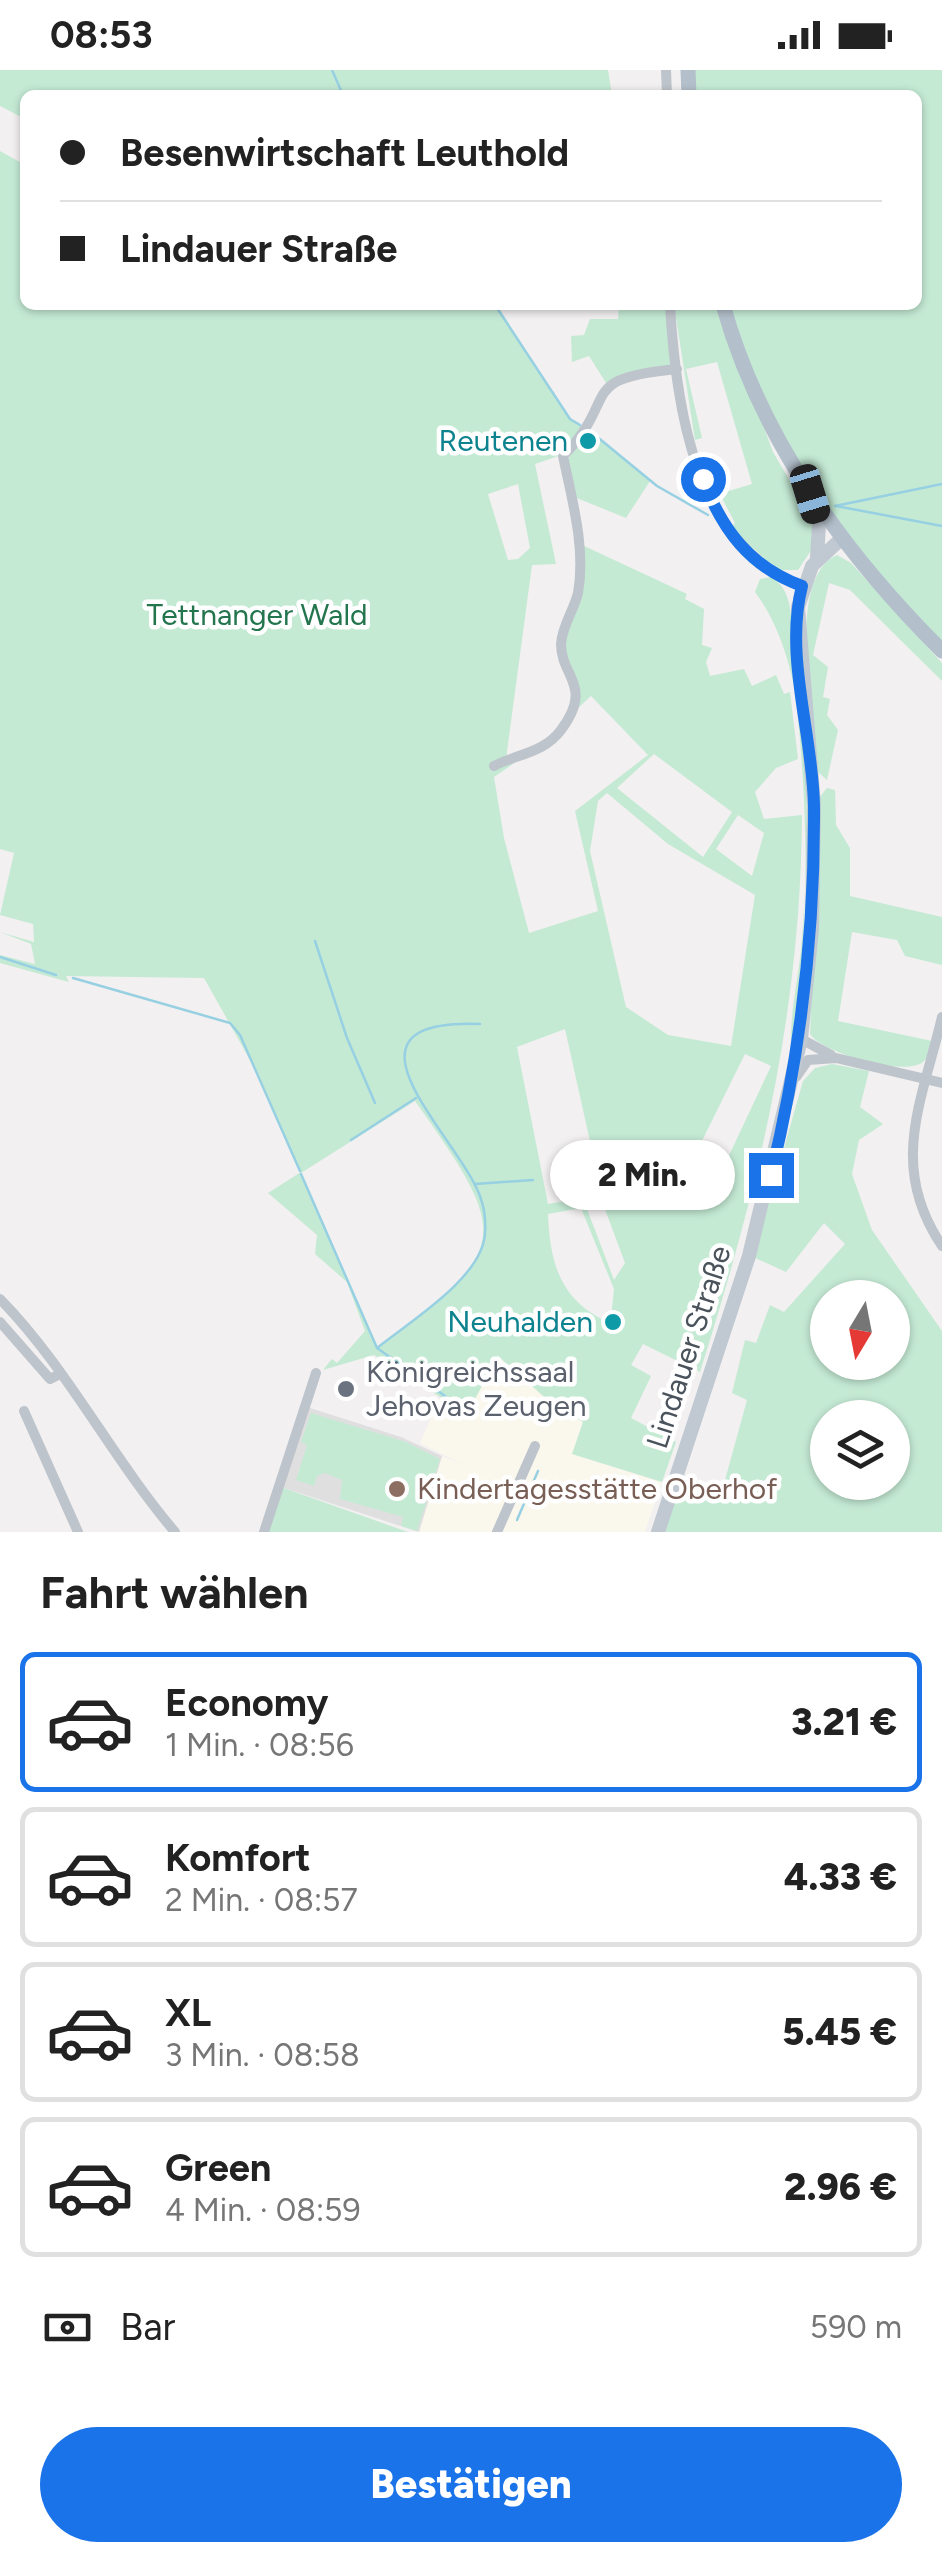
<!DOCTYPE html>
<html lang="de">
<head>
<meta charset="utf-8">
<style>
	:root { --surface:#fff; --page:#f2f2f2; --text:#222; --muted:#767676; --line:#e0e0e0; --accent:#1a73e8 }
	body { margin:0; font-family:Figtree,sans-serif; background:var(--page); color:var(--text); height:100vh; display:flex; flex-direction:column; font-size:38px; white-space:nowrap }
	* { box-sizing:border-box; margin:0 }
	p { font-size:32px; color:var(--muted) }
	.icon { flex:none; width:55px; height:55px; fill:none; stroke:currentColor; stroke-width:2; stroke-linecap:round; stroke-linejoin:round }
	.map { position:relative; height:1462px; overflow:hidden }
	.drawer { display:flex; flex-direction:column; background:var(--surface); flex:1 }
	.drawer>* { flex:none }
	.banner { position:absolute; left:20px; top:20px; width:902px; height:220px; border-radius:15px; box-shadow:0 2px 8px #0004; display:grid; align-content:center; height:220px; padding:0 40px; background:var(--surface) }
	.needle { width:65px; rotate:190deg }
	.tools { position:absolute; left:810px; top:1210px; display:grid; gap:20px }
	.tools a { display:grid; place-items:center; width:100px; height:100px; border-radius:50%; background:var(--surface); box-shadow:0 2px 8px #0004; font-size:50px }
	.end { position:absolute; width:45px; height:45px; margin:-22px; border:12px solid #1a73e8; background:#fff; box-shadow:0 0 0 5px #fff }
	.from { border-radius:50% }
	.bubble { position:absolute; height:70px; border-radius:35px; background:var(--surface); box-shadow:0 2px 8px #0004; font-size:32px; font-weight:800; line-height:70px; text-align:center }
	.car { position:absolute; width:30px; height:60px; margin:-30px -15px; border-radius:12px; box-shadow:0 0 8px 2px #0007; background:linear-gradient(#222 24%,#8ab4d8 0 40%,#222 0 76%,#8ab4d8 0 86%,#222 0) }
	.banner b { display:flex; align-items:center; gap:35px; height:95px; font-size:38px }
	.banner b+b { border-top:2px solid var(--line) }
	.banner i { width:25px; height:25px; background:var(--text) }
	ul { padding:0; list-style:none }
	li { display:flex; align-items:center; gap:30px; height:140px; margin:0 20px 15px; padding:0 20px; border:5px solid var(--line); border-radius:15px }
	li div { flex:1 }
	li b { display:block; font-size:38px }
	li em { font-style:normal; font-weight:800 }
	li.current { border-color:var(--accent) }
	li>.icon { width:90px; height:90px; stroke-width:1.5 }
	h2 { padding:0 40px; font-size:45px; line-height:120px }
	.pay { display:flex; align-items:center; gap:25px; height:110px; padding:0 40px; font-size:38px }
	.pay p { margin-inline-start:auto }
	.primary-button { display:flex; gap:20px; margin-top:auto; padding:20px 40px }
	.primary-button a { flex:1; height:115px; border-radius:60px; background:var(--accent); color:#fff; font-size:40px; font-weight:800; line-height:115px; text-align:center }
	.status { display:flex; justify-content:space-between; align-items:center; height:70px; padding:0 50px; background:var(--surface); direction:ltr }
	.status svg { height:28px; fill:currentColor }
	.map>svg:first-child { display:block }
</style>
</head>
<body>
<div class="status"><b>08:53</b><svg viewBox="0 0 49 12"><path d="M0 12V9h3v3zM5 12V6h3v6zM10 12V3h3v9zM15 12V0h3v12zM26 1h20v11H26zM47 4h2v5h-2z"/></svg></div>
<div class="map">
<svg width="942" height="1462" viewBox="0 0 942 1462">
	<rect width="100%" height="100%" fill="#f2f0f0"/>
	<path fill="#faf7ec" d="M 498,1286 L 551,1333 L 583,1352 L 573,1384 L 662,1412 L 645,1462 L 419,1462 L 442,1386 L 464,1395 L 420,1373 L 441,1325 L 466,1343 Z"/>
	<path fill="#e0dfdf" d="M 307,1337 L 401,1367 L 442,1386 L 419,1462 L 281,1417 Z"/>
	<path fill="#c4ead4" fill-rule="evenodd" d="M 0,0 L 608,0 L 612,25 L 25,25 L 25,49 L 0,36 Z
		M 694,0 L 942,0 L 942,573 C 871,496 799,413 758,315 C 747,289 739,262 729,235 L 918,235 L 918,25 L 695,25 Z
		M 0,81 L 25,95 L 25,235 L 497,235 L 570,349 L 584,358 L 561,385 L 535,394 L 556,494 L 532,495 L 506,689 L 520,689 L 494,707 L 504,768 L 529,863 L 598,841 L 575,741 L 648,685 L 591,626 L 578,638 L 562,579 L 573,542 L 582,475 L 687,524 L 685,529 L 704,539 L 702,575 L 712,578 L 706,592 L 710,606 L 744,599 L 752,616 L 776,605 L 784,624 L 790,622 L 798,689 L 776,698 L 755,722 L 764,749 L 802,745 C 801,942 759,1115 700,1302 L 643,1274 L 631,1295 L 651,1306 L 631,1348 L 676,1372 L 662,1412 L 572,1384 L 583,1352 L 551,1333 L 498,1286 L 467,1344 L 374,1285 L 323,1300 L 332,1289 L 337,1293 L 365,1261 L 347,1212 L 315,1184 L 317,1165 L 268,1123 L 301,1102 L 259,1006 L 204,908 L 66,906 L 69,912 L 0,893 L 0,885 L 35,894 L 31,874 L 0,862 L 34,872 L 33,854 L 0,845 L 14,783 L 0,779 ZM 518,414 L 530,478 L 518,489 L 508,490 L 488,424 ZM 654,684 L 732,742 L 703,787 L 617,718 ZM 607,723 L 668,774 L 755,825 L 731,976 L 668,965 L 626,937 L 590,781 L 598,731 ZM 738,745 L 764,763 L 752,806 L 716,779 ZM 565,959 L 602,1125 L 548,1134 L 517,977 ZM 745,984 L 771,996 L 717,1111 L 689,1097 ZM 415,1031 C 510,1165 513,1178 378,1278 L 301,1103 ZM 603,1134 L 625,1193 L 614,1210 L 587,1139 ZM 581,1138 L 614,1219 L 611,1248 L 604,1250 C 559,1228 550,1191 548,1144 Z
		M 619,235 L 667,235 L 673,293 L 669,298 L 622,304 L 608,316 L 589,286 L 572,292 L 571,266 L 584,265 L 590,249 L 618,249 Z
		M 674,235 L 718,235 L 773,382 L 815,454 L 814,476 L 798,500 L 777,500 L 731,458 L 735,453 L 723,430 L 713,428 L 706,408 L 713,405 L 719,424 L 752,414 L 717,292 L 686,299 L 702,368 L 695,370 Z
		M 590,359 L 650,411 L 626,448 L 572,426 L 567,390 Z
		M 837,485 L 851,493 L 942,593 L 942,611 L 850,520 L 829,513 L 813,585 L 828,597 L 823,627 L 830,629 L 827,645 L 838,660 L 827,710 L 818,702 C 814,653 784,508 837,485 Z
		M 771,507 C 800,523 789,571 793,599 C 808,733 812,840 791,974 C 790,939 800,902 802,867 C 810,770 816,602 755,522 L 760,509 Z
		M 827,718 L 835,720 L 836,755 L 850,778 L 850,826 L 942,847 L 942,895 L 905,886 L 897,870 L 852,862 L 838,951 L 932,971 C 930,978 929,987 923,992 C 905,1007 822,983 810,964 L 819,728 Z
		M 832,994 L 869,1001 L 860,1037 L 883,1054 L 859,1070 L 852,1104 L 872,1160 L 942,1261 L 942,1462 L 664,1462 L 679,1410 L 722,1421 L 747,1330 L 732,1323 L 745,1270 L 756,1273 L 770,1235 L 784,1242 L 845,1174 L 824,1153 L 786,1202 L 753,1187 L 803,1011 L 815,998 ZM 828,1228 L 892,1228 L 892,1292 L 828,1292 ZM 828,1348 L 892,1348 L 892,1412 L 828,1412 Z
		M 311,1343 L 406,1372 L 440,1389 L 417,1461 L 401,1456 L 403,1447 L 340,1429 L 342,1410 L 325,1403 L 317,1406 L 314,1416 L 296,1410 L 307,1375 L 301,1372 Z
		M 281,1417 L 408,1462 L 266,1462 Z"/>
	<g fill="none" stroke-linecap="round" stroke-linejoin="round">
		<path stroke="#97d0e2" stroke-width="2.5" d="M 332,0 L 343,25
			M 495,235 L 570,349 L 580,355
			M 590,361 L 657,416 L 708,445
			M 835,436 L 942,414
			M 836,436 L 942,456
			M 315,871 L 347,968 L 375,1033
			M 0,887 L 56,905
			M 73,908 L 230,953 L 240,965 L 300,1101
			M 351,1070 L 416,1028
			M 301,1104 L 377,1278 L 469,1343
			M 475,1114 L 533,1110
			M 377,1278 C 409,1252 482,1208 485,1164 C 486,1152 484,1137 480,1126 C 458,1066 322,948 480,954
			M 517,1450 L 538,1401"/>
		<path stroke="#bec4cb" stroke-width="10" d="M 666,0 L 667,25
			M 670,235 C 676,337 694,474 802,516
			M 494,696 C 517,684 544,683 561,660 C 594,616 561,607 561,574 C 562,556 574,540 578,523 C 586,478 572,430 563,386 C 621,327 574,309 677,299
			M 942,947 C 922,1032 888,1096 942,1176
			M 801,969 L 831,985
			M 796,1007 L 808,990 L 836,988 L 942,1013
			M 0,1229 C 66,1296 112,1388 175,1462
			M 0,1252 L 50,1309 L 60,1304
			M 24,1341 L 78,1462
			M 264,1462 L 316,1303
			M 497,1462 L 535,1376"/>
		<path stroke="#c0c8d1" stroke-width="14" d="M 812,429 L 819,454 L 817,488
			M 658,1462 L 749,1186 L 801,969 L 812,859 L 814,735 L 798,537 L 812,496 L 842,468"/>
		<path stroke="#b3bfcb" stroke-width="15" d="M 688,0 L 689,25
			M 723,235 C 761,370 844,483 942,581"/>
	</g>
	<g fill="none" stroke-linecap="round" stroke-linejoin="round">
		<path stroke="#1a73e8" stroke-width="12" d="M 703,409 C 722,460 750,497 802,516 C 784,586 813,665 814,736 C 815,862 801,982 771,1105"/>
	</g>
	<g fill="#0f9aa8" stroke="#fff" stroke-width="4">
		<circle cx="588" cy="371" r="10"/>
		<circle cx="613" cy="1252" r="10"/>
	</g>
	<circle fill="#6b7280" stroke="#fff" stroke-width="4" cx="346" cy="1319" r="10"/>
	<circle fill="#8d6e63" stroke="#fff" stroke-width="4" cx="397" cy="1419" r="10"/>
	<g text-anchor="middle" stroke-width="9" stroke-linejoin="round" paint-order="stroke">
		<g font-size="30" fill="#0d838f" stroke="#fff" text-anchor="end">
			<text x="568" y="381">Reutenen</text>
			<text x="593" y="1262">Neuhalden</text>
		</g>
		<g font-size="30" fill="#23754e" stroke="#fff">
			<text x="257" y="555">Tettnanger Wald</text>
		</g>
		<g font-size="30" fill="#4a535b" stroke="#fff">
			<text transform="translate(689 1277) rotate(-72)" y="10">Lindauer Straße</text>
		</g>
		<g font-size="30" fill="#5b616d" stroke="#fff" text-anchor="start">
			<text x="366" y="1312">Königreichssaal<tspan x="366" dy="34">Jehovas Zeugen</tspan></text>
		</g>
		<g font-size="30" fill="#785e54" stroke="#fff" text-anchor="start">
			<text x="417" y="1429">Kindertagesstätte Oberhof</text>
		</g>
	</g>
</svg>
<div class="tools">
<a><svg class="needle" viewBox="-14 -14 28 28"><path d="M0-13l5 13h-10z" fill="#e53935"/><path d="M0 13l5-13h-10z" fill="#767676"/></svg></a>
<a><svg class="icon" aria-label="layers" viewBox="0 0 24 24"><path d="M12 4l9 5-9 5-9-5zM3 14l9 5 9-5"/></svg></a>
</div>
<i class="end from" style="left:703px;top:409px"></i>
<i class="end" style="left:771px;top:1105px"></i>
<div class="bubble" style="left:550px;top:1070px;width:185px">2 Min.</div>
<i class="car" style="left:810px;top:424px;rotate:163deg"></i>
<div class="banner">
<b><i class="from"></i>Besenwirtschaft Leuthold</b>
<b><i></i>Lindauer Straße</b>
</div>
</div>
<section class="drawer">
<h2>Fahrt wählen</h2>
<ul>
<li class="current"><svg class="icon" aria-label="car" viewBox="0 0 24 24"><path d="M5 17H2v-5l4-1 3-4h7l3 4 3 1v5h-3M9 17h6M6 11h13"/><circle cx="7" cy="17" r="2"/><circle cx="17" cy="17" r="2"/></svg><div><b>Economy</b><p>1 Min. · 08:56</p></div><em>3.21 €</em></li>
<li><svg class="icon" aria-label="car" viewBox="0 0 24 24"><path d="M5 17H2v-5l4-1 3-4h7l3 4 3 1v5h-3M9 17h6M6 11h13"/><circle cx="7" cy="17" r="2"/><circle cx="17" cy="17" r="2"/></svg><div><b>Komfort</b><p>2 Min. · 08:57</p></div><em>4.33 €</em></li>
<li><svg class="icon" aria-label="car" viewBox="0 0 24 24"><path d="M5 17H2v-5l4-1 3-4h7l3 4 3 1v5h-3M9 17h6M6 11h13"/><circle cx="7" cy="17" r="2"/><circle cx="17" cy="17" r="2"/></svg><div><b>XL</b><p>3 Min. · 08:58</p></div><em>5.45 €</em></li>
<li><svg class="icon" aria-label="car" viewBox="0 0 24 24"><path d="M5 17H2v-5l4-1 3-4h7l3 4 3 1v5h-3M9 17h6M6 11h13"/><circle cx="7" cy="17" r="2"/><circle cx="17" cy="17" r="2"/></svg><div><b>Green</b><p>4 Min. · 08:59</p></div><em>2.96 €</em></li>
</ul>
<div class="pay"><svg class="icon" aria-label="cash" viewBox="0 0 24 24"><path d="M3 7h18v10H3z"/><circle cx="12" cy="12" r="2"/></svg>Bar<p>590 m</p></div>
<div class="primary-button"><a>Bestätigen</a></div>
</section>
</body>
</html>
